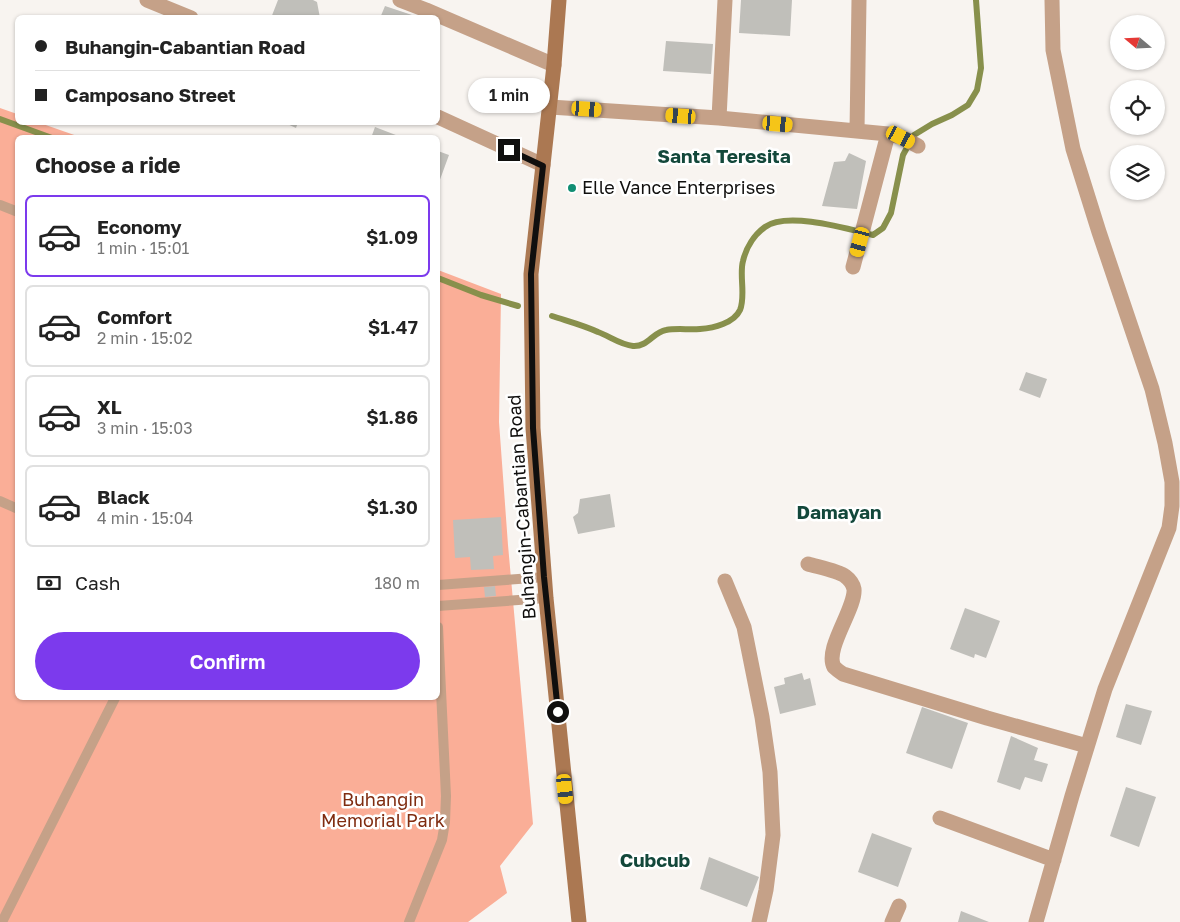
<!DOCTYPE html>
<html lang="en">
<head>
<meta charset="utf-8">
<style>
	:root { --surface:#fff; --page:#f2f2f2; --text:#222; --muted:#767676; --line:#e0e0e0; --accent:#7c3aed }
	body { margin:0; font-family:"Golos Text",sans-serif; background:var(--page); color:var(--text); height:100vh; display:flex; flex-direction:column; font-size:19px; white-space:nowrap }
	* { box-sizing:border-box; margin:0 }
	p { font-size:16px; color:var(--muted) }
	.icon { flex:none; width:28px; height:28px; fill:none; stroke:currentColor; stroke-width:2; stroke-linecap:round; stroke-linejoin:round }
	.map { position:relative; flex:1; overflow:hidden }
	.details { position:absolute; left:15px; top:135px; width:425px; height:565px; display:flex; flex-direction:column; background:var(--surface); border-radius:8px; box-shadow:0 1px 4px #0004 }
	.details>* { flex:none }
	.top-card { position:absolute; left:15px; top:15px; width:425px; height:110px; border-radius:8px; box-shadow:0 1px 4px #0004; display:grid; align-content:center; height:110px; padding:0 20px; background:var(--surface) }
	.needle { width:32px; rotate:289deg }
	.tools { position:absolute; left:1110px; top:15px; display:grid; gap:10px }
	.tools a { display:grid; place-items:center; width:55px; height:55px; border-radius:50%; background:var(--surface); box-shadow:0 1px 4px #0004; font-size:25px }
	.end { position:absolute; width:22px; height:22px; margin:-11px; border:6px solid #100f0e; background:#fff; box-shadow:0 0 0 2px #fff }
	.from { border-radius:50% }
	.bubble { position:absolute; height:35px; border-radius:18px; background:var(--surface); box-shadow:0 1px 4px #0004; font-size:16px; font-weight:600; line-height:35px; text-align:center }
	.car { position:absolute; width:15px; height:30px; margin:-15px -8px; border-radius:6px; box-shadow:0 0 4px 1px #0007; background:linear-gradient(#f5c518 24%,#345 0 40%,#f5c518 0 76%,#345 0 86%,#f5c518 0) }
	.top-card b { display:flex; align-items:center; gap:18px; height:48px; font-size:19px }
	.top-card b+b { border-top:1px solid var(--line) }
	.top-card i { width:12px; height:12px; background:var(--text) }
	ul { padding:0; list-style:none }
	li { display:flex; align-items:center; gap:15px; height:82px; margin:0 10px 8px; padding:0 10px; border:2px solid var(--line); border-radius:8px }
	li div { flex:1 }
	li b { display:block; font-size:19px }
	li em { font-style:normal; font-weight:600 }
	li.on { border-color:var(--accent) }
	li>.icon { width:45px; height:45px; stroke-width:1.5 }
	h2 { padding:0 20px; font-size:22px; line-height:60px }
	.pay { display:flex; align-items:center; gap:12px; height:55px; padding:0 20px; font-size:19px }
	.pay p { margin-inline-start:auto }
	.button { display:flex; gap:10px; margin-top:auto; padding:10px 20px }
	.button a { flex:1; height:58px; border-radius:30px; background:var(--accent); color:#fff; font-size:20px; font-weight:600; line-height:58px; text-align:center }
	.map>svg:first-child { display:block }
</style>
</head>
<body>
<div class="map">
<svg width="1180" height="922" viewBox="0 0 1180 922">
	<rect width="100%" height="100%" fill="#f8f4f0"/>
	<path fill="#faae97" d="M 0,108 L 17,114 L 18,122 L 40,123 L 80,137 L 18,138 L 18,698 L 438,698 L 438,270 L 501,294 L 499,422 L 508,545 L 533,824 L 500,866 L 507,893 L 468,922 L 0,922 Z"/>
	<g fill="none" stroke-linecap="round" stroke-linejoin="round">
		<path stroke="#88904c" stroke-width="6" d="M 0,119 L 52,138
			M 438,278 L 481,295 L 518,306
			M 552,316 C 567,321 583,325 598,332 C 609,336 621,345 633,346 C 648,347 653,332 666,330 C 677,328 689,330 700,329 C 714,328 734,323 740,310 C 746,296 739,275 743,261 C 746,248 754,235 765,227 C 787,211 848,229 873,235 L 883,228 L 891,213 L 903,155 L 914,135 L 932,124 L 952,115 L 968,105 L 977,90 L 981,68 L 976,0"/>
	</g>
	<path fill="#c0bfba" d="M 278,0 L 313,0 L 317,2 L 320,18 L 271,18 Z
		M 741,0 L 792,0 L 790,36 L 739,33 Z
		M 385,6 L 418,17 L 418,18 L 380,18 Z
		M 666,41 L 713,44 L 711,74 L 663,71 Z
		M 283,122 L 298,122 L 296,128 Z
		M 375,127 L 401,137 L 401,138 L 371,138 Z
		M 438,151 L 449,155 L 438,185 Z
		M 849,153 L 866,161 L 857,209 L 822,206 L 834,162 L 845,161 Z
		M 1026,372 L 1047,379 L 1040,398 L 1019,390 Z
		M 610,494 L 615,527 L 578,534 L 573,517 L 578,513 L 580,499 Z
		M 501,517 L 503,555 L 493,556 L 494,569 L 471,570 L 470,557 L 455,558 L 453,520 Z
		M 495,586 L 496,596 L 485,597 L 484,587 Z
		M 965,608 L 1000,621 L 986,658 L 975,654 L 974,658 L 950,649 Z
		M 802,673 L 804,680 L 810,678 L 816,705 L 780,714 L 774,687 L 785,684 L 784,678 Z
		M 1126,704 L 1152,711 L 1141,745 L 1116,737 Z
		M 922,707 L 968,723 L 952,769 L 906,753 Z
		M 1011,736 L 1038,748 L 1034,760 L 1048,764 L 1042,782 L 1025,777 L 1020,790 L 997,782 Z
		M 1126,787 L 1156,797 L 1139,847 L 1110,836 Z
		M 872,833 L 912,848 L 898,887 L 858,872 Z
		M 709,857 L 759,877 L 747,907 L 700,889 Z
		M 961,911 L 989,922 L 958,922 Z"/>
	<g fill="none" stroke-linecap="round" stroke-linejoin="round">
		<path stroke="#c5a188" stroke-width="10" d="M 0,205 L 18,212
			M 0,501 L 18,509
			M 438,585 L 545,577
			M 438,606 L 546,598
			M 2,922 L 115,698
			M 409,922 L 442,840 L 445,822 L 446,796 L 438,627"/>
		<path stroke="#c5a188" stroke-width="15" d="M 147,0 L 191,18
			M 400,0 L 426,10 L 554,65
			M 550,107 L 719,118 L 888,134 L 901,137 L 918,146
			M 438,117 L 543,165
			M 719,118 L 725,0
			M 857,131 L 859,0
			M 853,267 L 888,134
			M 808,564 C 818,567 838,571 845,576 C 849,579 853,584 854,589 C 856,608 824,649 834,667 C 836,669 840,672 843,674 L 987,718 L 1087,746
			M 725,581 L 744,627 L 762,717 L 770,772 L 773,835 L 766,890 L 759,922
			M 940,818 L 1054,860
			M 892,922 L 899,906
			M 1036,922 L 1072,796 L 1105,689 L 1169,528 L 1172,506 L 1172,482 L 1165,443 L 1152,389 L 1099,232 L 1073,149 L 1053,50 L 1052,0"/>
		<path stroke="#ab7852" stroke-width="15" d="M 559,0 L 554,65 L 531,274 L 533,428 L 546,598 L 579,922"/>
	</g>
	<g fill="none" stroke-linecap="round" stroke-linejoin="round">
		<path stroke="#100f0e" stroke-width="6" d="M 509,150 L 543,166 L 531,274 L 533,428 L 544,577 L 558,712"/>
	</g>
	<circle fill="#118e73" stroke="#fff" stroke-width="2" cx="572" cy="188" r="5"/>
	<g text-anchor="middle" stroke-width="5" stroke-linejoin="round" paint-order="stroke">
		<g font-size="18" fill="#100f0e" stroke="#fff" text-anchor="start">
			<text x="582" y="194">Elle Vance Enterprises</text>
		</g>
		<g font-size="18" fill="#100f0e" stroke="#fff">
			<text transform="translate(522 507) rotate(-94)" y="6">Buhangin-Cabantian Road</text>
		</g>
		<g font-size="18" fill="#7f2c10" stroke="#fff">
			<text x="383" y="806">Buhangin<tspan x="383" dy="21">Memorial Park</tspan></text>
		</g>
		<g font-size="19" font-weight="bold" fill="#13483b" stroke="#fff">
			<text x="724" y="163">Santa Teresita</text>
			<text x="839" y="519">Damayan</text>
			<text x="655" y="867">Cubcub</text>
		</g>
	</g>
</svg>
<div class="tools">
<a><svg class="needle" viewBox="-14 -14 28 28"><path d="M0-13l5 13h-10z" fill="#e53935"/><path d="M0 13l5-13h-10z" fill="#767676"/></svg></a>
<a><svg class="icon" aria-label="locate" viewBox="0 0 24 24"><circle cx="12" cy="12" r="6"/><path d="M12 2v4M12 18v4M2 12h4M18 12h4"/></svg></a>
<a><svg class="icon" aria-label="layers" viewBox="0 0 24 24"><path d="M12 4l9 5-9 5-9-5zM3 14l9 5 9-5"/></svg></a>
</div>
<i class="end from" style="left:558px;top:712px"></i>
<i class="end" style="left:509px;top:150px"></i>
<div class="bubble" style="left:468px;top:78px;width:82px">1 min</div>
<i class="car" style="left:587px;top:109px;rotate:94deg"></i>
<i class="car" style="left:681px;top:116px;rotate:274deg"></i>
<i class="car" style="left:778px;top:124px;rotate:95deg"></i>
<i class="car" style="left:901px;top:137px;rotate:117deg"></i>
<i class="car" style="left:860px;top:242px;rotate:195deg"></i>
<i class="car" style="left:565px;top:789px;rotate:174deg"></i>
<div class="top-card">
<b><i class="from"></i>Buhangin-Cabantian Road</b>
<b><i></i>Camposano Street</b>
</div>
<section class="details">
<h2>Choose a ride</h2>
<ul>
<li class="on"><svg class="icon" aria-label="car" viewBox="0 0 24 24"><path d="M5 17H2v-5l4-1 3-4h7l3 4 3 1v5h-3M9 17h6M6 11h13"/><circle cx="7" cy="17" r="2"/><circle cx="17" cy="17" r="2"/></svg><div><b>Economy</b><p>1 min · 15:01</p></div><em>$1.09</em></li>
<li><svg class="icon" aria-label="car" viewBox="0 0 24 24"><path d="M5 17H2v-5l4-1 3-4h7l3 4 3 1v5h-3M9 17h6M6 11h13"/><circle cx="7" cy="17" r="2"/><circle cx="17" cy="17" r="2"/></svg><div><b>Comfort</b><p>2 min · 15:02</p></div><em>$1.47</em></li>
<li><svg class="icon" aria-label="car" viewBox="0 0 24 24"><path d="M5 17H2v-5l4-1 3-4h7l3 4 3 1v5h-3M9 17h6M6 11h13"/><circle cx="7" cy="17" r="2"/><circle cx="17" cy="17" r="2"/></svg><div><b>XL</b><p>3 min · 15:03</p></div><em>$1.86</em></li>
<li><svg class="icon" aria-label="car" viewBox="0 0 24 24"><path d="M5 17H2v-5l4-1 3-4h7l3 4 3 1v5h-3M9 17h6M6 11h13"/><circle cx="7" cy="17" r="2"/><circle cx="17" cy="17" r="2"/></svg><div><b>Black</b><p>4 min · 15:04</p></div><em>$1.30</em></li>
</ul>
<div class="pay"><svg class="icon" aria-label="cash" viewBox="0 0 24 24"><path d="M3 7h18v10H3z"/><circle cx="12" cy="12" r="2"/></svg>Cash<p>180 m</p></div>
<div class="button"><a>Confirm</a></div>
</section>
</div>
</body>
</html>
